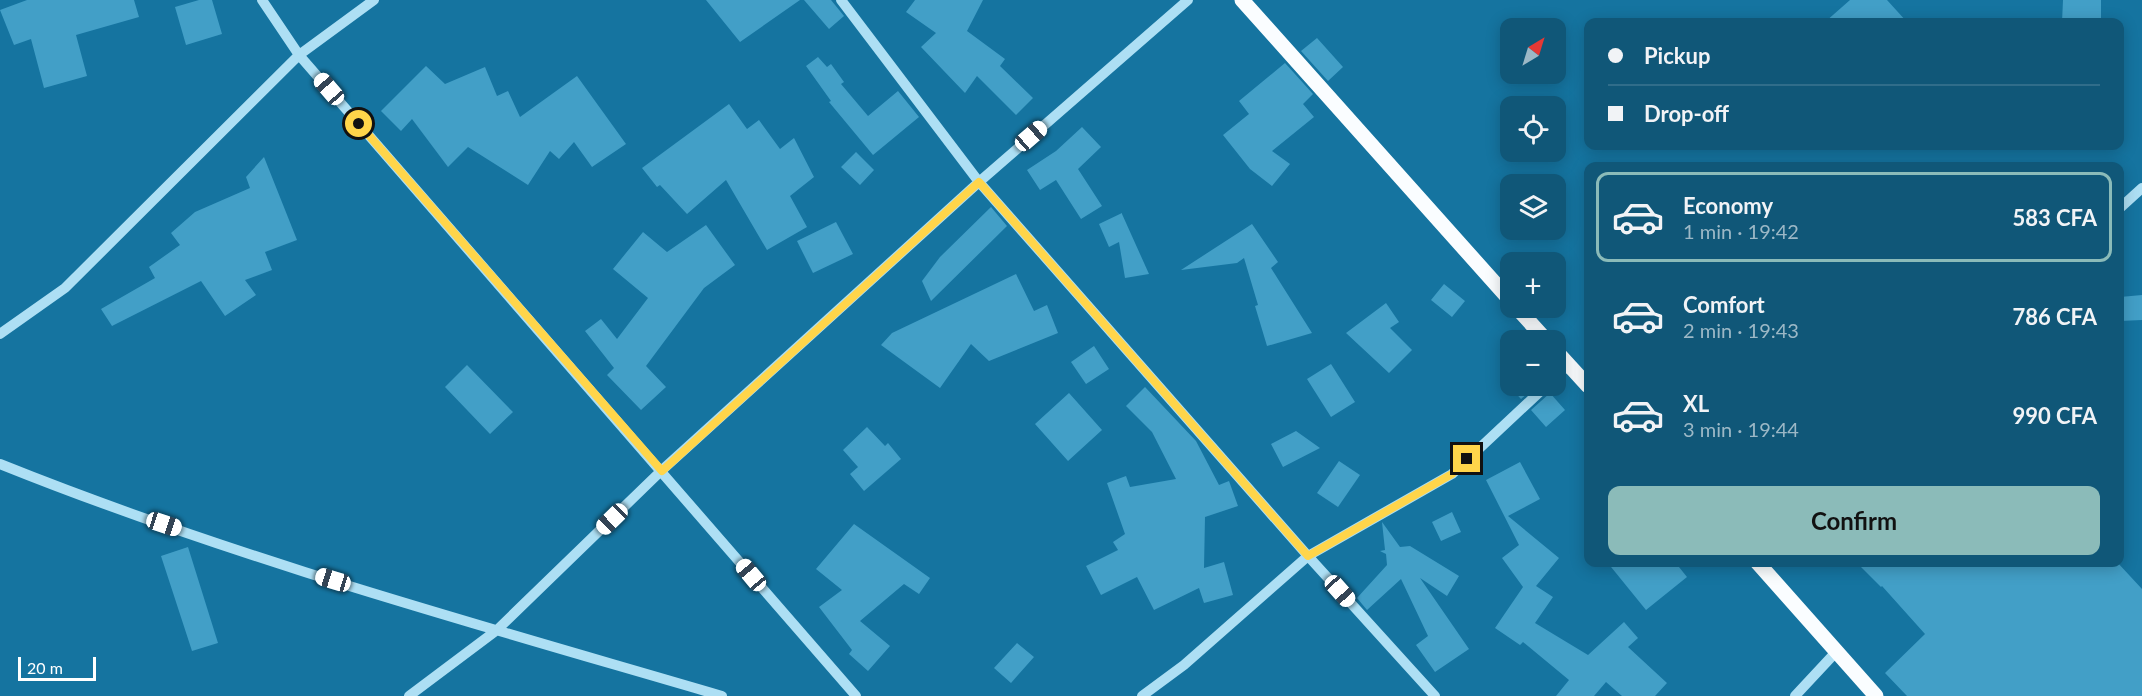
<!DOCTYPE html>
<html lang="en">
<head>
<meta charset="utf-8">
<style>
	:root { --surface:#105778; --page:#1e6080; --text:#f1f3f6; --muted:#9cb8c6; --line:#306d8a; --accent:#8bbbb9 }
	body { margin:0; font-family:Lato,sans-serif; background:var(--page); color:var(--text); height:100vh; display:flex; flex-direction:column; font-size:22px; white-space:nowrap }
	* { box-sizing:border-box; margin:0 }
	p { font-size:20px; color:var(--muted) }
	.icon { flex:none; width:33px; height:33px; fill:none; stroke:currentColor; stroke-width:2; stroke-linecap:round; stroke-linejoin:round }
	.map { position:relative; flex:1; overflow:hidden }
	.panel { position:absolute; left:1584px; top:162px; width:540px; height:405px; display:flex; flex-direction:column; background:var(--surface); border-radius:12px; box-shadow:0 3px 15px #0003 }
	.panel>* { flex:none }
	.hud { position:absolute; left:1584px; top:18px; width:540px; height:132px; border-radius:12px; box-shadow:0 3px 15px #0003; display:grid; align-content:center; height:132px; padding:0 24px; background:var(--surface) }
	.needle { width:39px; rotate:38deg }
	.tools { position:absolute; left:1500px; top:18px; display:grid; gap:12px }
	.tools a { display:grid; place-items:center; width:66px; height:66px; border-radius:12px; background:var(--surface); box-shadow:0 3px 15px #0003; font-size:30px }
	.scale { position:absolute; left:18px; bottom:15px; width:78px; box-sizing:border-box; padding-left:6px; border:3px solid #fff; border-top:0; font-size:16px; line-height:21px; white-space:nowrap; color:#fff; -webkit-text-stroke:4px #1574a0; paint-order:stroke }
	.end { position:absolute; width:27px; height:27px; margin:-14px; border:8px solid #ffd54a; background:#111; box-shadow:0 0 0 3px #111 }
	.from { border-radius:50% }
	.car { position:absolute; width:18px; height:36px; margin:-18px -9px; border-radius:8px; box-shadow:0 0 4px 2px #0007; background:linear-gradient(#fff 24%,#345 0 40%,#fff 0 76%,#345 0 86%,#fff 0) }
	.hud b { display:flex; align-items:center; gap:21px; height:57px; font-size:22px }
	.hud b+b { border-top:2px solid var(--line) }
	.hud i { width:15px; height:15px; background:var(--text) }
	ul { padding:10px 0 0; list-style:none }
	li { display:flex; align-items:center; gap:18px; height:90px; margin:0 12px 9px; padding:0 12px; border:3px solid transparent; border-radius:12px }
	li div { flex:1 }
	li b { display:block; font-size:22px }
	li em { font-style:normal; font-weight:700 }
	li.on { border-color:var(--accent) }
	li>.icon { width:54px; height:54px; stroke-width:1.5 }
	.cta { display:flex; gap:12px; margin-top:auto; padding:12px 24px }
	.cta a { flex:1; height:69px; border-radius:12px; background:var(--accent); color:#111; font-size:24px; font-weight:700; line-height:69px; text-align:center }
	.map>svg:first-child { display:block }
</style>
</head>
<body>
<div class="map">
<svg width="2142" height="696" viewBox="0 0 2142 696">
	<rect width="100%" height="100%" fill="#1574a0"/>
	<path fill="#429fc7" d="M 27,0 L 134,0 L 139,17 L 76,35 L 87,76 L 44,88 L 31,39 L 14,45 L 0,10 Z
		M 199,0 L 212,0 L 222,34 L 186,45 L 175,7 Z
		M 706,0 L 800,0 L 740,42 Z
		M 804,0 L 831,0 L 844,16 L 829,29 Z
		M 915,0 L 983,0 L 967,31 L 1005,59 L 1000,66 L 1033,98 L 1016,115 L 977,76 L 965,93 L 921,47 L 936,33 L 906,12 Z
		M 1850,0 L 1887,0 L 1907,22 L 1825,22 Z
		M 2063,0 L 2101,0 L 2101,22 L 2062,22 Z
		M 1317,38 L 1343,67 L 1328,81 L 1301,51 Z
		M 818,57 L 827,67 L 831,64 L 844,82 L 841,84 L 868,116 L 898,91 L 919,117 L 873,155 L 829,102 L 831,101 L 806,66 Z
		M 1285,63 L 1313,94 L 1303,104 L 1314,117 L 1272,151 L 1290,164 L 1272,186 L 1250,169 L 1223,135 L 1249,114 L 1239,101 Z
		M 426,66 L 445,84 L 485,67 L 497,96 L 508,91 L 520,117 L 577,76 L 626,144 L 592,167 L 574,142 L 559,159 L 550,151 L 528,185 L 468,147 L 448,167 L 412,119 L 401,131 L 381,111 Z
		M 729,104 L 747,129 L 759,120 L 780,149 L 794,138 L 814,177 L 790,196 L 807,227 L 767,250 L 726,180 L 687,214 L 660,185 L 657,187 L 642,168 Z
		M 1082,127 L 1101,147 L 1078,169 L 1102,206 L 1081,219 L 1056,180 L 1040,190 L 1027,170 L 1056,151 Z
		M 856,152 L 874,170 L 860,185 L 841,167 Z
		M 264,157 L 297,240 L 265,252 L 272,270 L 245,280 L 256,295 L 225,316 L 201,281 L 112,326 L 101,309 L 155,278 L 149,267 L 180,245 L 171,233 L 195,212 L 250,188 L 246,177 Z
		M 991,207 L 1007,226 L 931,301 L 922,281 L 940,257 Z
		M 1122,213 L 1122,214 L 1149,274 L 1125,278 L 1119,242 L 1109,247 L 1099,224 Z
		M 836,222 L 853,254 L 813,273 L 797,241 Z
		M 1252,224 L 1278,262 L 1271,268 L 1312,333 L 1267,346 L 1255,306 L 1258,305 L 1244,258 L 1237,263 L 1181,270 Z
		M 706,225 L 735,265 L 704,288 L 646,366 L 666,387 L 641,410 L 607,375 L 614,368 L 585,331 L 601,319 L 617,339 L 648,298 L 613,269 L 643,232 L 667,252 Z
		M 1016,274 L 1034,311 L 1047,305 L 1058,333 L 989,361 L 971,344 L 940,388 L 881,345 L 892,333 Z
		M 1444,284 L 1465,301 L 1452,317 L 1431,300 Z
		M 2142,295 L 2142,320 L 2120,321 L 2120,297 Z
		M 1386,303 L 1399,322 L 1390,328 L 1412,350 L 1389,373 L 1346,333 Z
		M 1094,346 L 1109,369 L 1086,384 L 1071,362 Z
		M 1331,364 L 1355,402 L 1331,417 L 1307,379 Z
		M 467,365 L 513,412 L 490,434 L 445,387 Z
		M 1509,386 L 1536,386 L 1521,399 Z
		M 1145,387 L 1196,441 L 1219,485 L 1229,481 L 1238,506 L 1205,517 L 1204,568 L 1224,562 L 1233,595 L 1204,603 L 1199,588 L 1154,610 L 1137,577 L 1101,595 L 1086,566 L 1118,550 L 1113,542 L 1125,534 L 1107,483 L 1126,476 L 1130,487 L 1176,479 L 1152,432 L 1126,406 Z
		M 1069,393 L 1102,430 L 1068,461 L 1035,424 Z
		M 1550,393 L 1565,410 L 1546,427 L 1531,410 Z
		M 867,427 L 885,446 L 888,443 L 901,459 L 864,491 L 850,474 L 858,467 L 843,450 Z
		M 1296,431 L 1320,448 L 1283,467 L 1271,444 Z
		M 1339,461 L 1360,475 L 1338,507 L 1317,493 Z
		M 1520,462 L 1540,499 L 1508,516 L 1559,558 L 1536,586 L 1553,597 L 1535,623 L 1588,655 L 1624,622 L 1638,638 L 1628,647 L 1667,683 L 1655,696 L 1622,696 L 1606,682 L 1594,696 L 1556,696 L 1569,680 L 1523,642 L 1520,645 L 1495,628 L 1523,587 L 1502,558 L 1519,545 L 1486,480 Z
		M 1452,512 L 1461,532 L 1441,541 L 1432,522 Z
		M 1382,522 L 1400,547 L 1410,546 L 1459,576 L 1447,596 L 1420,578 L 1469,649 L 1435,672 L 1416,645 L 1428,636 L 1401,579 L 1367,610 L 1357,598 L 1387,565 L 1386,554 L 1380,551 L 1385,550 Z
		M 854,524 L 930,578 L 919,594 L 904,584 L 860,621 L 890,646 L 868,671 L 849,654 L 852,650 L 819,607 L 842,590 L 816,569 Z
		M 188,547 L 218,643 L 192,651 L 161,556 Z
		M 1607,562 L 1675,562 L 1687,577 L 1646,610 Z
		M 1856,562 L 2117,562 L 2142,589 L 2142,696 L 1907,696 L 1885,673 L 1925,634 L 1882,586 L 1881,587 Z
		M 1017,643 L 1034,657 L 1011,683 L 994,668 Z"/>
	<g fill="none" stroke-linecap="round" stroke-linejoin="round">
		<path stroke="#addff4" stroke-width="10" d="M 262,0 L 299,55 L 856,696
			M 841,0 L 979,182 L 1308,556 L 1435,696
			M 2120,208 L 2142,188
			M 0,334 L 65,288 L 299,55 L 374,0
			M 1556,377 L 1568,365
			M 0,464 C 234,558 480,625 722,696
			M 409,696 L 497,630 L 661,471 L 979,182 L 1188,0
			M 1142,696 L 1184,665 L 1308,556 L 1452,474 L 1546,386
			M 1795,696 L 1836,652"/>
		<path stroke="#fafdff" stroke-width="15" d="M 1242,0 L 1510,300
			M 1517,308 L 1546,340
			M 1556,351 L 1588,386
			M 1757,562 L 1876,696"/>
	</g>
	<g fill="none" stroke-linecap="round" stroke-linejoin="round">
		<path stroke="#ffd54a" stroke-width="8" d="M 359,124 L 662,471 L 979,182 L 1308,556 L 1452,474 L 1467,459"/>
	</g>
</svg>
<div class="tools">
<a><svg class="needle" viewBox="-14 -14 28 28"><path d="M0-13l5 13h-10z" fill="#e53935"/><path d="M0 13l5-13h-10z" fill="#9cb8c6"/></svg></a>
<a><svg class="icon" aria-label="locate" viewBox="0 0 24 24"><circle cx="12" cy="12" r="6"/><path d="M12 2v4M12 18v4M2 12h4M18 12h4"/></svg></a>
<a><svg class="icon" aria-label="layers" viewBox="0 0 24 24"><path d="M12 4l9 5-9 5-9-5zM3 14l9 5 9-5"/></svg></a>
<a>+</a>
<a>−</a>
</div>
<div class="scale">20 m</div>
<i class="end from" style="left:359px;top:124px"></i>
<i class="end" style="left:1467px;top:459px"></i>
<i class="car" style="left:329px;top:89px;rotate:319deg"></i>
<i class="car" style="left:1031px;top:136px;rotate:49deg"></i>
<i class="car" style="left:612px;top:519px;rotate:226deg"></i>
<i class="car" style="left:164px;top:524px;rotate:108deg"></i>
<i class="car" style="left:751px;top:575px;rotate:320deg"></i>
<i class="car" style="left:333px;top:580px;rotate:287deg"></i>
<i class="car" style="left:1340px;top:591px;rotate:138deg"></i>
<div class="hud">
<b><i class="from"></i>Pickup</b>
<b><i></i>Drop-off</b>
</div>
<section class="panel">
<ul>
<li class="on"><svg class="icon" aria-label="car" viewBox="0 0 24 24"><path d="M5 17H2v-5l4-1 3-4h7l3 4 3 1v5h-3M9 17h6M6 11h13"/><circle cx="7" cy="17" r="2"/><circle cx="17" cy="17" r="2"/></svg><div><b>Economy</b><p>1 min · 19:42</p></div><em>583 CFA</em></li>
<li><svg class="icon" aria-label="car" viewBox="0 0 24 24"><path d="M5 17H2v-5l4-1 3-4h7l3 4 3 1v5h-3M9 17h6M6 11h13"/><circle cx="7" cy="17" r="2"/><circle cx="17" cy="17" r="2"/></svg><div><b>Comfort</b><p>2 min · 19:43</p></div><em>786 CFA</em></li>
<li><svg class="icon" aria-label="car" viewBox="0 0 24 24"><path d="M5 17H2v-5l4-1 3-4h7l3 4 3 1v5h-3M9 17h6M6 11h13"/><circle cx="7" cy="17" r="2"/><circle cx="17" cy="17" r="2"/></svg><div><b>XL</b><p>3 min · 19:44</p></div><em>990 CFA</em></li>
</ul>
<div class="cta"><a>Confirm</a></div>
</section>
</div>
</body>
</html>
